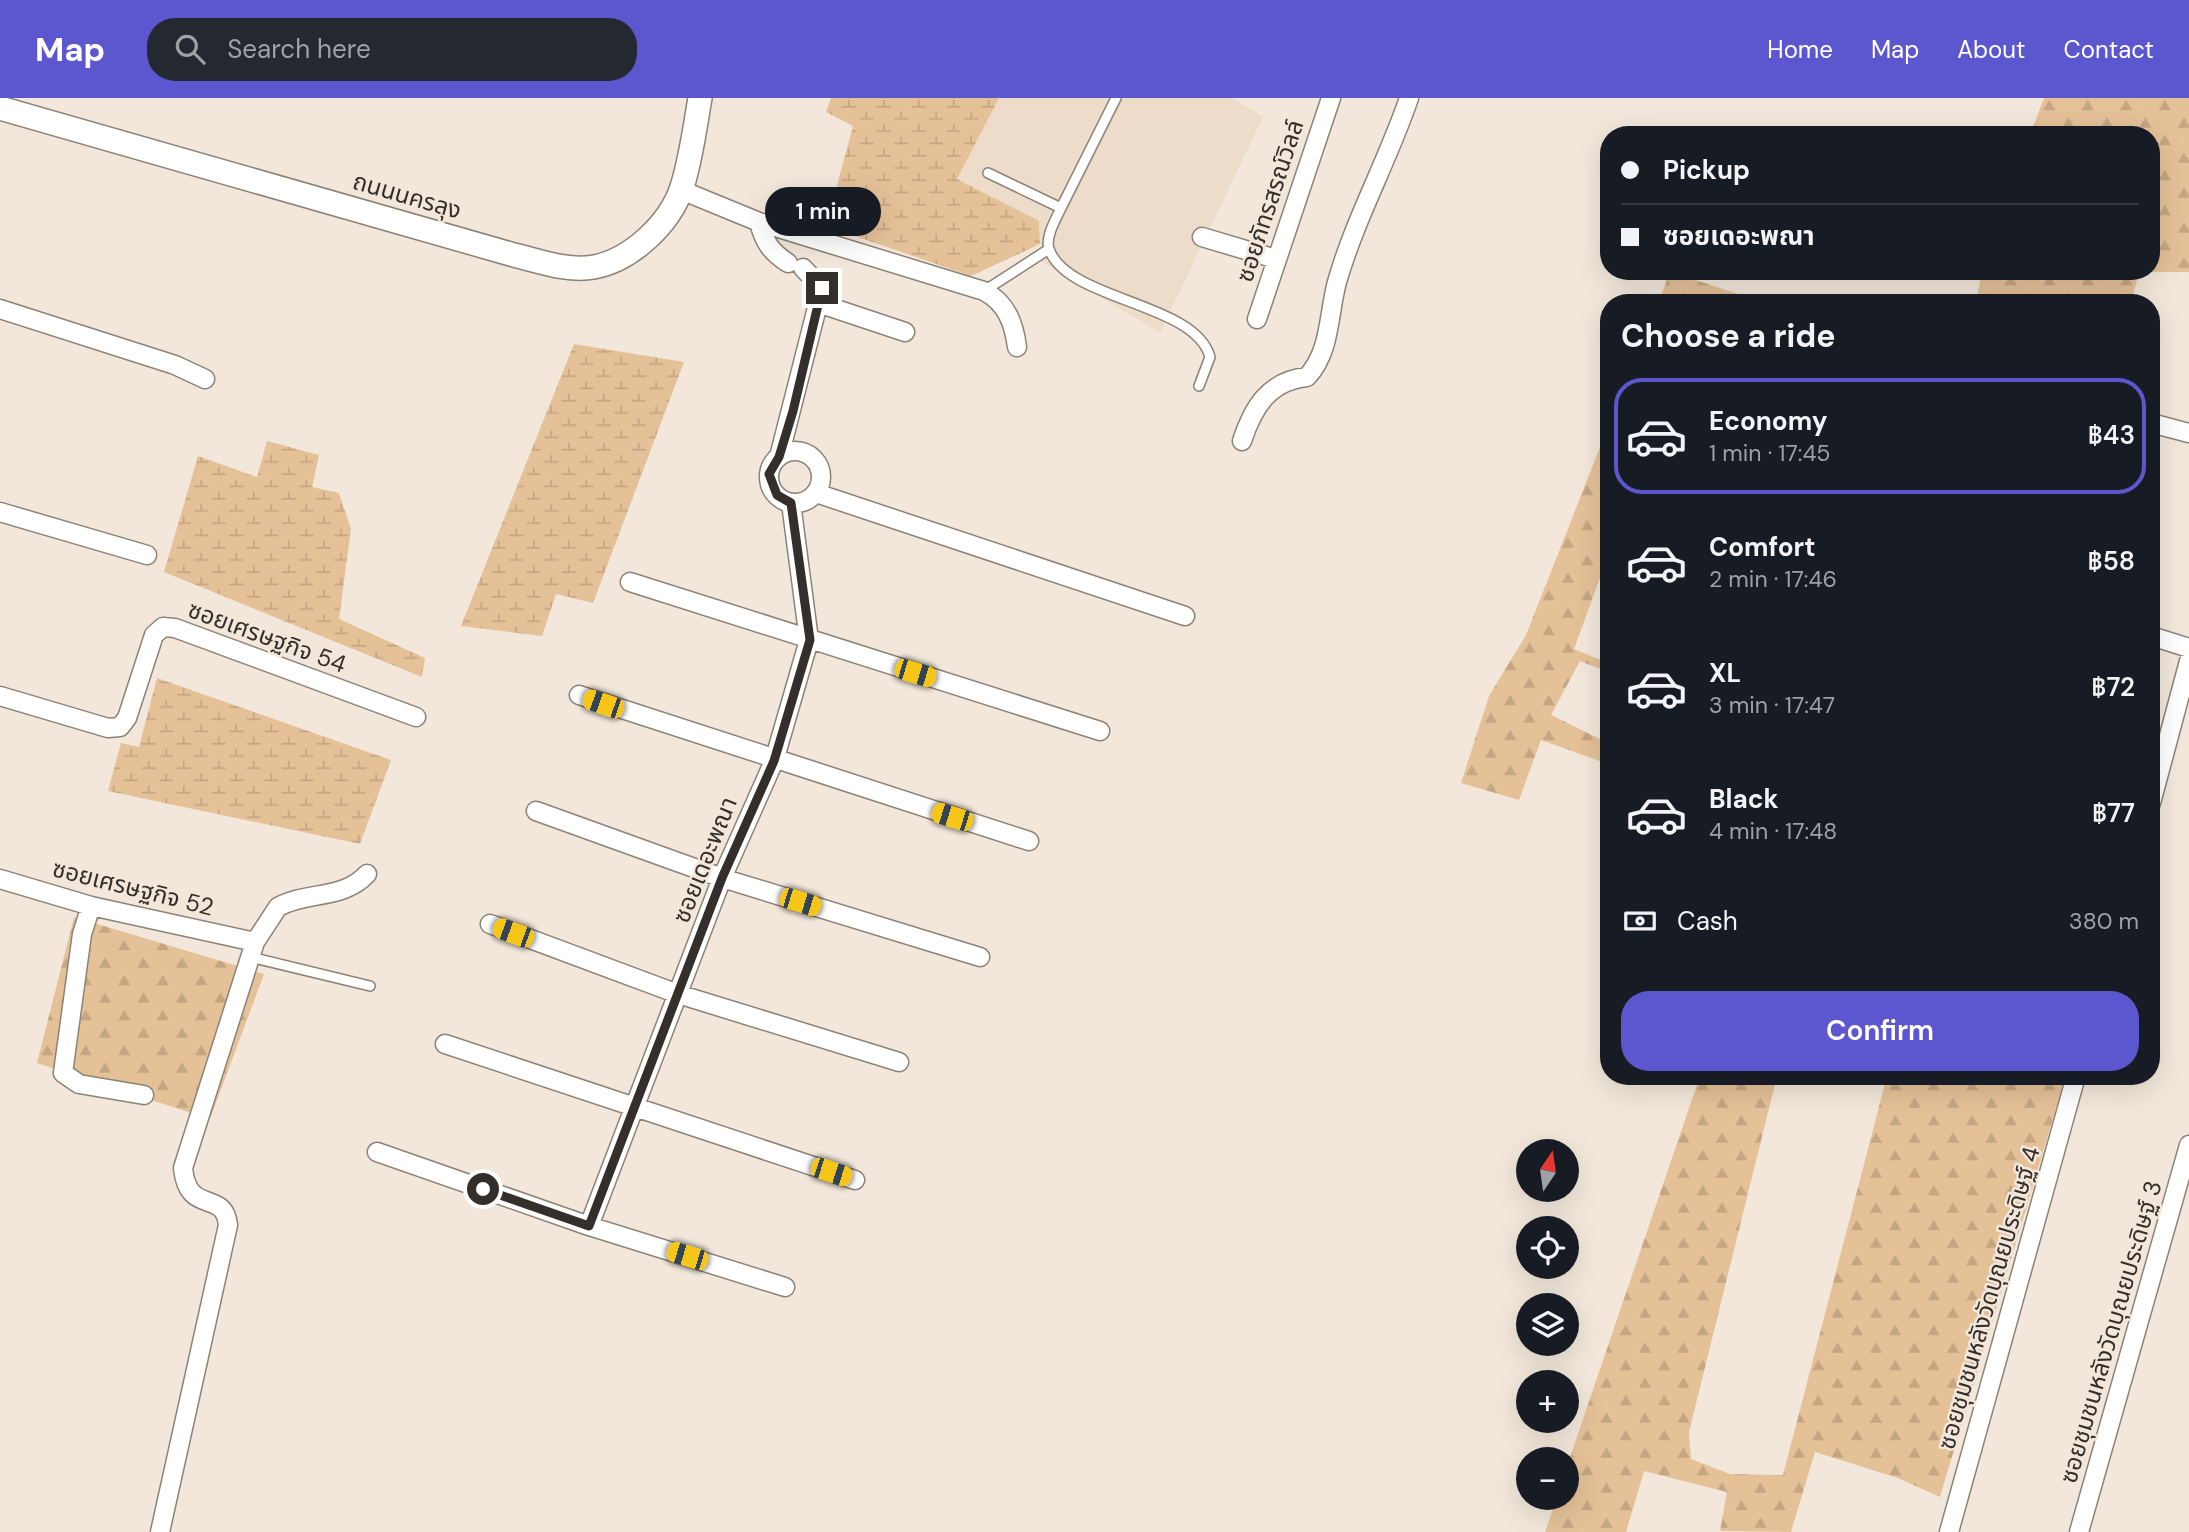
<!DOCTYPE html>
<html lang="en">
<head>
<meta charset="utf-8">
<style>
	:root { --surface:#171b24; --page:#242831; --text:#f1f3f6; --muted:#9ea1a6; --line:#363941; --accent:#5d57cf }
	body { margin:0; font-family:"DM Sans","Noto Sans Thai",sans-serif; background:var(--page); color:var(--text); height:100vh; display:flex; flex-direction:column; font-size:26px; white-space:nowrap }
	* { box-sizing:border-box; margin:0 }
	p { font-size:23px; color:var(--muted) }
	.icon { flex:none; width:38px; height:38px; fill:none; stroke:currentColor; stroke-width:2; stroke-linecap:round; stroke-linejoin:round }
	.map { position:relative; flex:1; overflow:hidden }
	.details { position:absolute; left:1600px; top:196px; width:560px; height:791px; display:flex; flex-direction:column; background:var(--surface); border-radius:28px; box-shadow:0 7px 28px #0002 }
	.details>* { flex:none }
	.top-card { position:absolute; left:1600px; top:28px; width:560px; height:154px; border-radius:28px; box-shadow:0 7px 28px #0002; display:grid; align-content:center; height:154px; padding:0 21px; background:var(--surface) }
	.needle { width:46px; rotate:13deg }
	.tools { position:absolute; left:1516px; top:1041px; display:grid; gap:14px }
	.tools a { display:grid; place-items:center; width:63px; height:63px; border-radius:50%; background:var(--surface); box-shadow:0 7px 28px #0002; font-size:35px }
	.end { position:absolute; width:32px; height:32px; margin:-16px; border:9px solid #342f2a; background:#fff; box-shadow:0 0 0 4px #fff }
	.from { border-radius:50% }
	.bubble { position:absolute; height:49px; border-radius:24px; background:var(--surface); box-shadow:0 7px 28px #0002; font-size:23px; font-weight:600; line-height:49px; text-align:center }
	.car { position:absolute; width:21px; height:42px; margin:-21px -10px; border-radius:9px; box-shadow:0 0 5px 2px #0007; background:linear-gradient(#f5c518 24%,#345 0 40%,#f5c518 0 76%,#345 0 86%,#f5c518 0) }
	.top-card b { display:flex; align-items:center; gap:24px; height:66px; font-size:26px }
	.top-card b+b { border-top:2px solid var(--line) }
	.top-card i { width:18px; height:18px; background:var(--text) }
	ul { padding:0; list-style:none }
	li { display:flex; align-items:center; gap:21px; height:116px; margin:0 14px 10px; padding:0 7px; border:4px solid transparent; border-radius:28px }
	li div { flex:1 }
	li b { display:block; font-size:26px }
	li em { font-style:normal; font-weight:600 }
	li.active { border-color:var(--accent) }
	li>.icon { width:63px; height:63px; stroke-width:1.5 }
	h2 { padding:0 21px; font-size:32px; line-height:84px }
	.pay { display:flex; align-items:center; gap:18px; height:77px; padding:0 21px; font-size:26px }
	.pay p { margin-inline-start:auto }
	.primary-button { display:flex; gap:14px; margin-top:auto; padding:14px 21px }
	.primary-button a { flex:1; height:80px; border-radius:28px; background:var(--accent); color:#fff; font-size:28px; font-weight:600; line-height:80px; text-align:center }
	header { display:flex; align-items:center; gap:42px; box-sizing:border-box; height:98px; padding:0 35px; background:var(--accent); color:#fff }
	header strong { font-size:33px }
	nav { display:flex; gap:38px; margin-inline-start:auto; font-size:24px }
	.search { width:490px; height:63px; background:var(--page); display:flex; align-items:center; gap:18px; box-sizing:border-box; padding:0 24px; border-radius:28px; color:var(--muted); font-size:26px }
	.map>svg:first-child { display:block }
</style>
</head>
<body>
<header>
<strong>Map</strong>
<div class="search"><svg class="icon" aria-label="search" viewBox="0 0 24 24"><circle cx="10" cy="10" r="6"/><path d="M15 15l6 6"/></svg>Search here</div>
<nav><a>Home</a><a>Map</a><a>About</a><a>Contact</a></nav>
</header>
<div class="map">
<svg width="2189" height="1434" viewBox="0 0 2189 1434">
	<defs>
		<pattern id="forest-firs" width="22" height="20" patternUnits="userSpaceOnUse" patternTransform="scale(1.75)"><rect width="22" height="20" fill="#e5c198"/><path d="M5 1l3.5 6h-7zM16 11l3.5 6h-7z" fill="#c5a683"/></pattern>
		<pattern id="wetland-marsh" width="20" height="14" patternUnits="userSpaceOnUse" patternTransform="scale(1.75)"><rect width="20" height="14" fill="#e5c198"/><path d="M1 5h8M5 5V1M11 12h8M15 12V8" fill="none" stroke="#c5a683"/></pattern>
	</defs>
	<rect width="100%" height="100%" fill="#f2e7da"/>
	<path fill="#eddcc9" d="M 999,0 L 1232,0 L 1263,19 L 1160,235 L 1042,164 L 1039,123 L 957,81 Z"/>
	<path fill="url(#forest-firs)" d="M 2044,0 L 2189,0 L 2189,174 L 2139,174 L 2131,205 L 1976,205 L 1982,173 L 2151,173 L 2151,37 L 2030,37 Z
		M 1670,174 L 1767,205 L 1658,205 Z
		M 1608,329 L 1608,458 L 1574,551 L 1608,565 L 1608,574 L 1580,563 L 1551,617 L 1608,645 L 1608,666 L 1541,642 L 1519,702 L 1461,685 L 1489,598 L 1526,537 Z
		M 74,819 L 264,876 L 210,1021 L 37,965 Z
		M 1700,978 L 1777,978 L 1689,1334 L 1691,1361 L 1730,1376 L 1783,1377 L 1887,978 L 2065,980 L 1940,1399 L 1898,1380 L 1815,1354 L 1791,1434 L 1720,1433 L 1727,1394 L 1644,1373 L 1626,1434 L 1545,1434 L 1557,1400 L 1566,1400 L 1566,1371 Z"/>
	<path fill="url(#wetland-marsh)" d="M 831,0 L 999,0 L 957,81 L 1039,123 L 1040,146 L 971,178 L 826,128 L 853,28 L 826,14 Z
		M 574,246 L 684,264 L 593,505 L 556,496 L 542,538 L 461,528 Z
		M 267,343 L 319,357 L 312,389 L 339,395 L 351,431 L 339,521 L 425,560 L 422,579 L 164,474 L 198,358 L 257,379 Z
		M 157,580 L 391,662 L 360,746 L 108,693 L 121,645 L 139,649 Z"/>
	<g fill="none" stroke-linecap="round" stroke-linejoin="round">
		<g stroke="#8c8276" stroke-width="12">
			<path id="service" d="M 988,75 L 1061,110 C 1056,121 1045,139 1049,151 C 1067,203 1195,204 1210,259 L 1199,288
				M 1061,110 L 1116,0
				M 984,193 L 1049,151
				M 250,859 L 370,888"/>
		</g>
		<g stroke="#8c8276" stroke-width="21">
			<path id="minor" d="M 681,92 L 759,124 L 984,193 C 1007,205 1014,226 1017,249
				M 759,124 C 764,144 771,154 788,165
				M 1202,139 L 1276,161
				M 818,205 L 905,234
				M 0,211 L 175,267 L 205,281
				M 1257,221 L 1331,0
				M 2151,325 L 2189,335
				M 1242,343 C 1253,310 1268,283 1307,279 C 1331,253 1328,217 1337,184 C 1355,121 1388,62 1409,0
				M769 379a26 26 0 1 1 52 0a26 26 0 1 1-52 0Z
				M 779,359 L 822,190 L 803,170
				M 816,395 L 1185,518
				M 0,414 L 147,457
				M 630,484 L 1100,633
				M 2151,538 L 2189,550
				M 579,597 L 1029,743
				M 0,598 L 108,630 L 120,629 L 127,620 L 154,537 L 163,529 L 175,530 L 416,619
				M 2151,705 L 2189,563
				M 536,713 L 722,780 L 980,859
				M 0,781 L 91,808 L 255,844
				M 91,808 L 82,836 L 63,975 L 79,986 L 144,997
				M 490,826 L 678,896 L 899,964
				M 445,946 L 855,1082
				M 377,1054 L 589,1128 L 785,1189
				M 589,1128 L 722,780 L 774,663 L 809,542 L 791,405
				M 160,1434 L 228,1127 C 224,1090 188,1119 183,1070 L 255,844 L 278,809 C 307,793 343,802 367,776
				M 1949,1434 L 2076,978
				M 2079,1434 L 2189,1047"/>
		</g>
		<g stroke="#8c8276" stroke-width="26">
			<path id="tertiary" d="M 0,10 L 514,157 C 539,163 568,174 594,169 C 631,162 670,126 682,89 C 691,61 695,29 700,0"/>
		</g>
		<use href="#service" stroke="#fff" stroke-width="9"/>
		<use href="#minor" stroke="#fff" stroke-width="18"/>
		<use href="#tertiary" stroke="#fff" stroke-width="23"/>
	</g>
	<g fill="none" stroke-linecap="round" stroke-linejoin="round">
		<path stroke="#342f2a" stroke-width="9" d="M 483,1091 L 589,1128 L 722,780 L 774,663 L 810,542 L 791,405 L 777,397 L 769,376 L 779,359 L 793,313 L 822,190"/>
	</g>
	<g text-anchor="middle" stroke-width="5" stroke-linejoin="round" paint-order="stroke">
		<g font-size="24" fill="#342f2a" stroke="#f2e7da">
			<text transform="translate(407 98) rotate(16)" y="8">ถนนนครลุง</text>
			<text transform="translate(1270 103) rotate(-72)" y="8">ซอยภัทรสรณ์วิลล์</text>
			<text transform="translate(267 539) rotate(20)" y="8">ซอยเศรษฐกิจ 54</text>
			<text transform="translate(705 762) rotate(-68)" y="8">ซอยเดอะพณา</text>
			<text transform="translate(133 790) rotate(14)" y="8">ซอยเศรษฐกิจ 52</text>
			<text transform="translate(1989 1200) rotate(-74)" y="8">ซอยชุมชนหลังวัดบุณยประดิษฐ์ 4</text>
			<text transform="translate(2111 1234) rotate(-74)" y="8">ซอยชุมชนหลังวัดบุณยประดิษฐ์ 3</text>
		</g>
	</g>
</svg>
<div class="tools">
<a><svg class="needle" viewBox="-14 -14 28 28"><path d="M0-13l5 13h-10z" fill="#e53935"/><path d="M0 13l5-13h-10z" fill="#9ea1a6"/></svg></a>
<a><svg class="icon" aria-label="locate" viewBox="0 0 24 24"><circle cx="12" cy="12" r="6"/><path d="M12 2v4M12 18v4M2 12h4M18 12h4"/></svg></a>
<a><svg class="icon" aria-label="layers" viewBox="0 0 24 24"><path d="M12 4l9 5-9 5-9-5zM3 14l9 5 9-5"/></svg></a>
<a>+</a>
<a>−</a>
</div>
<i class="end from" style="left:483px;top:1091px"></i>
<i class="end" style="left:822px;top:190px"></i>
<div class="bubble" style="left:765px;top:89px;width:116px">1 min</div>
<i class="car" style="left:915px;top:575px;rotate:107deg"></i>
<i class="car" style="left:603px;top:606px;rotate:289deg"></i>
<i class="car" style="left:952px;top:719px;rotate:287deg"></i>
<i class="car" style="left:800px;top:804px;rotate:107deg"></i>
<i class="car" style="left:513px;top:835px;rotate:290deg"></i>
<i class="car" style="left:831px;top:1074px;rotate:108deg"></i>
<i class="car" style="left:687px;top:1158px;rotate:287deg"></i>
<div class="top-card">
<b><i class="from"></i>Pickup</b>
<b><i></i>ซอยเดอะพณา</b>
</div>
<section class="details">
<h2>Choose a ride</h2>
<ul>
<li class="active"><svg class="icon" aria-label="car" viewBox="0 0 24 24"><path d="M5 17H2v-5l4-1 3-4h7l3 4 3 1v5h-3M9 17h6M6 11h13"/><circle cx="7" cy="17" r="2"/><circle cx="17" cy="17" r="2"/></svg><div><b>Economy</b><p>1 min · 17:45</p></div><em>฿43</em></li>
<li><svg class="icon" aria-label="car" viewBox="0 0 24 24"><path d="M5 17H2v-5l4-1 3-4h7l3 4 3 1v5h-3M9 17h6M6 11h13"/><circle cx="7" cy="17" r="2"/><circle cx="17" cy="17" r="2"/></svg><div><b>Comfort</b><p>2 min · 17:46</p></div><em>฿58</em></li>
<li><svg class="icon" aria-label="car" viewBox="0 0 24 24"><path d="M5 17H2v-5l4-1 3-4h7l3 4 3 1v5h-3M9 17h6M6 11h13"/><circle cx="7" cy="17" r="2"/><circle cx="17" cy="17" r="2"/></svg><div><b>XL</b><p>3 min · 17:47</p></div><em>฿72</em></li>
<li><svg class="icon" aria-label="car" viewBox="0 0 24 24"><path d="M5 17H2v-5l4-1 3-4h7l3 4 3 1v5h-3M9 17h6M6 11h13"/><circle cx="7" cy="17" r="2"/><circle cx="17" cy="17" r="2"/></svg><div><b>Black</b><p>4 min · 17:48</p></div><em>฿77</em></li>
</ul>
<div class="pay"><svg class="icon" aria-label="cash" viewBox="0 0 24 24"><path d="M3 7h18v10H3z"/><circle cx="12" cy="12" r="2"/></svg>Cash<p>380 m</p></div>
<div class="primary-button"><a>Confirm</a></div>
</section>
</div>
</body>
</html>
